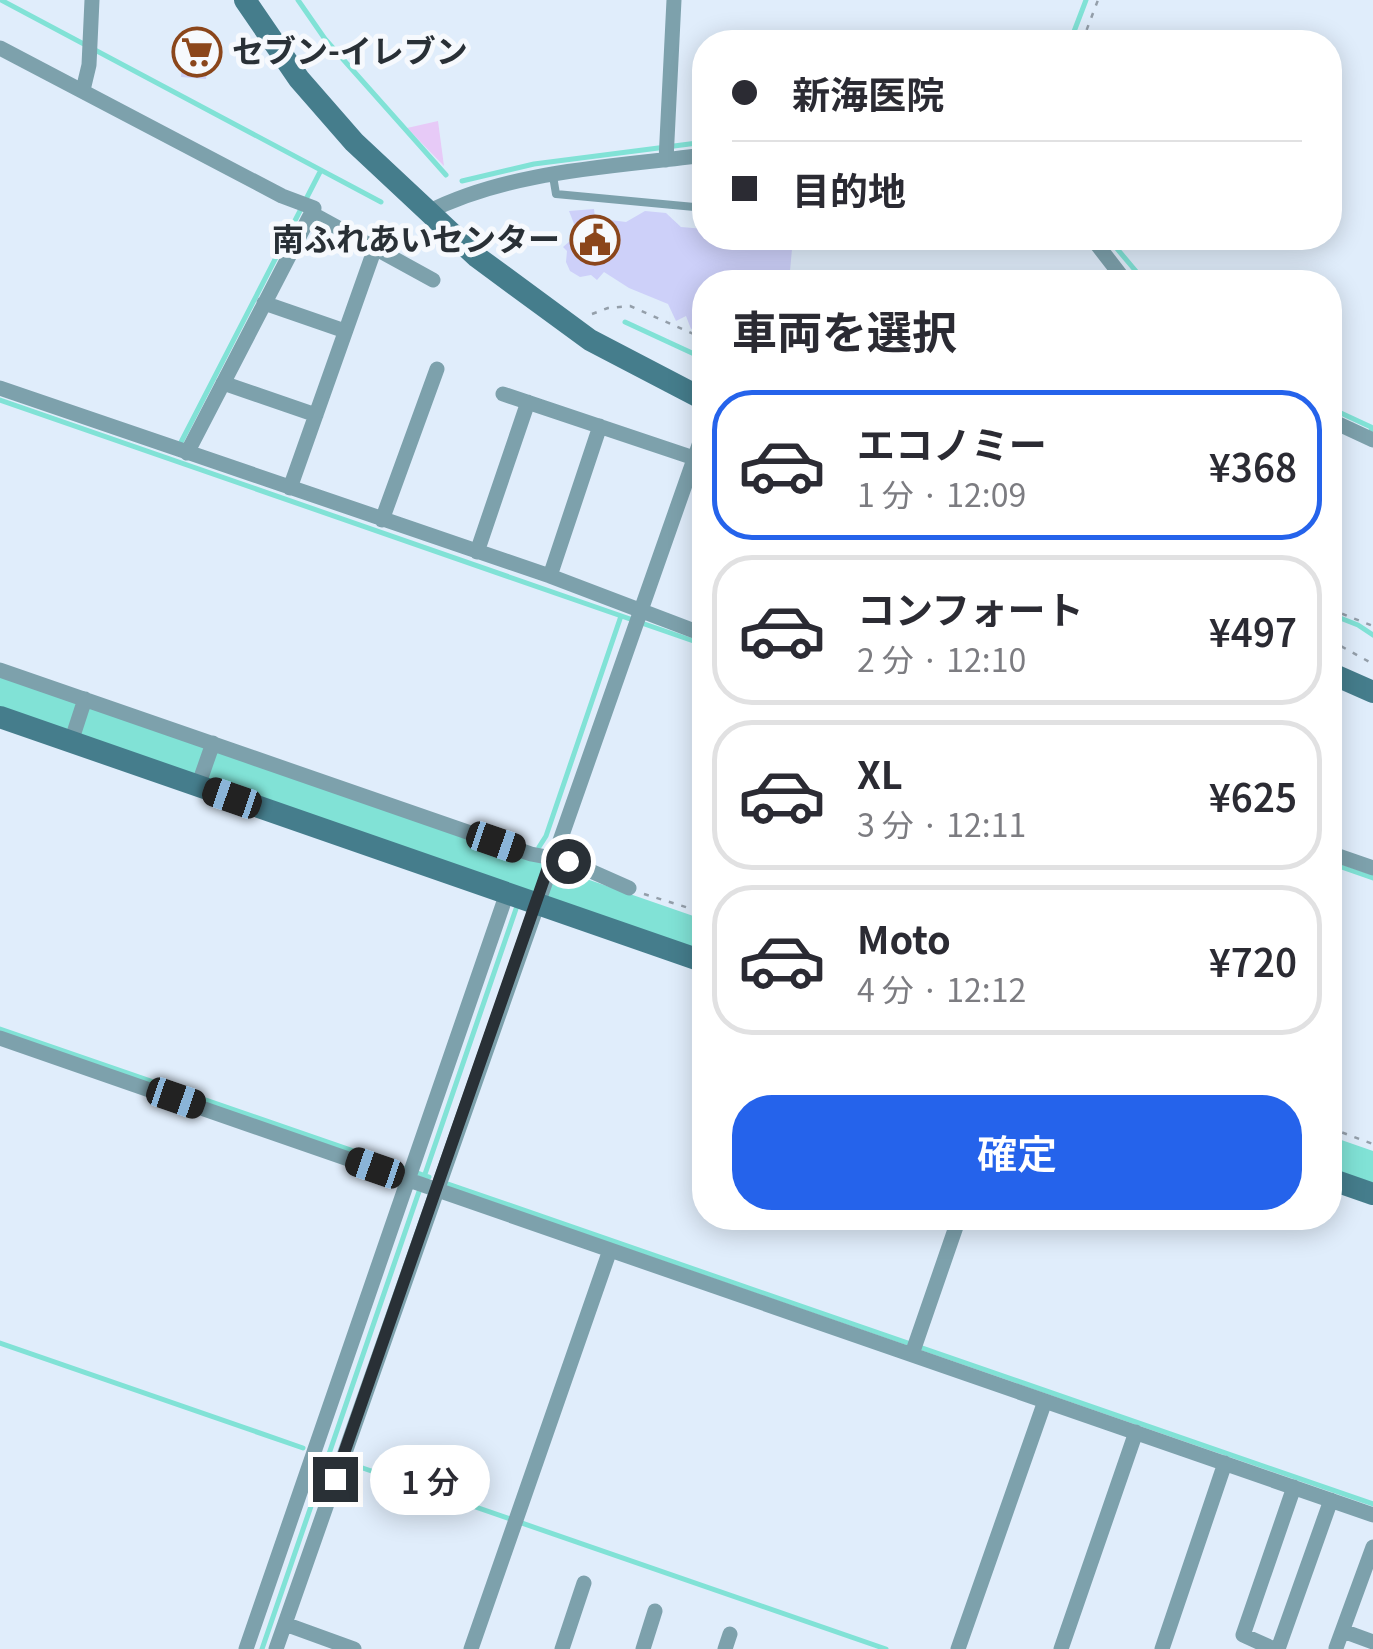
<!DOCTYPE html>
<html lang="ja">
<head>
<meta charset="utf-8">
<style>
	:root { --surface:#fff; --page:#f2f2f3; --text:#2b2b33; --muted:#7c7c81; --line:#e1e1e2; --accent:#2563eb }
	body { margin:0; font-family:Georgia,"Noto Sans JP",serif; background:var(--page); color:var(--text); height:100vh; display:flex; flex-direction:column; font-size:38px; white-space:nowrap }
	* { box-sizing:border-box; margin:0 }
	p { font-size:32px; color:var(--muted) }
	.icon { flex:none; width:55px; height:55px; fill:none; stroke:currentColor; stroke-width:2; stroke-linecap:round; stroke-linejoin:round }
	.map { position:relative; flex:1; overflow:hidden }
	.drawer { position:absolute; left:692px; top:270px; width:650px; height:960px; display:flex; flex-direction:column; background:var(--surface); border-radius:40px; box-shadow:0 5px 25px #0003 }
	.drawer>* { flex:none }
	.hud { position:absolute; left:692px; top:30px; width:650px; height:220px; border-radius:40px; box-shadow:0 5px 25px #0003; display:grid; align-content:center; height:220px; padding:0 40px; background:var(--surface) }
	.end { position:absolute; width:45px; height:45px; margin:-22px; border:12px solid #293036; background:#fff; box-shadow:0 0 0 5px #fff }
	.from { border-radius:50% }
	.bubble { position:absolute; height:70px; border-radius:35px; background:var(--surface); box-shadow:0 5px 25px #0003; font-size:32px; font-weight:600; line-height:70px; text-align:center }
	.car { position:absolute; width:30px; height:60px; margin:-30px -15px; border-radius:12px; box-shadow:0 0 8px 2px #0007; background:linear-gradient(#222 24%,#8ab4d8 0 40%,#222 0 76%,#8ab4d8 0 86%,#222 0) }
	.hud b { display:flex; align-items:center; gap:35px; height:95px; font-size:38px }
	.hud b+b { border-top:2px solid var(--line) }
	.hud i { width:25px; height:25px; background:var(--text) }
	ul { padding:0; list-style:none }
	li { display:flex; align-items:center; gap:30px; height:150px; margin:0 20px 15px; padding:0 20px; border:5px solid var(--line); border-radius:40px }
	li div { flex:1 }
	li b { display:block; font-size:38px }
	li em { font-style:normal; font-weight:600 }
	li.current { border-color:var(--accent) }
	li>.icon { width:90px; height:90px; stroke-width:1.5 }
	h2 { padding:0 40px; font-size:45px; line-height:120px }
	.primary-button { display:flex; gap:20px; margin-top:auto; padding:20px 40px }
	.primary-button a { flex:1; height:115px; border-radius:40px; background:var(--accent); color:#fff; font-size:40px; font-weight:600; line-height:115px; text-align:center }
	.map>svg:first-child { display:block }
</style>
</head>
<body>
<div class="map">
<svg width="1373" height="1649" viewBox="0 0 1373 1649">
	<rect width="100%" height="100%" fill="#e0edfb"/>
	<path fill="#e7caf7" d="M 438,121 L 444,166 L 407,128 Z"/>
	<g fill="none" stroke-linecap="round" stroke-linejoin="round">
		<path stroke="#81e2d6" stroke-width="5" d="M 1,0 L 381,202
			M 298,0 L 325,39 L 446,175
			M 1070,42 L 1086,0
			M 462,181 L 534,164 L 705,142
			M 1108,238 L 1145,282
			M 625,322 L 705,359
			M 0,400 L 705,645
			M 1330,408 L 1371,427 L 1372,434
			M 178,448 L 321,170
			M 1330,614 L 1358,625 L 1373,635
			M 539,847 L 546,836 L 621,616
			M 1330,863 L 1373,878
			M 529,874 L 534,863
			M 522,882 L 526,873
			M 0,1029 L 429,1177
			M 448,1184 L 1373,1504
			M 0,1343 L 303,1448
			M 324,1455 L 334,1458
			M 354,1465 L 886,1649
			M 262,1649 L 517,906"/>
		<path stroke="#81e2d6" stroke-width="30" d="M 0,691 L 705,936
			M 1330,1152 L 1373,1167"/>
	</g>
	<path fill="#cdd0f9" d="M 185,30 L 210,32 L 206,79 L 181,77 Z
		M 594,209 L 595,218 L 626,222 L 645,211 L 666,213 L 681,227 L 705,229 L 705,238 L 793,238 L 789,282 L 705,282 L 705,323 L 691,329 L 686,316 L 676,321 L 668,304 L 629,288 L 604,272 L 597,280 L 591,275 L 580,277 L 570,271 L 566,262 L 567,251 L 563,247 L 578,234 L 569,211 Z"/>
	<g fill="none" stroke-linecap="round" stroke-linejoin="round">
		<path stroke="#949faa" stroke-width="2.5" stroke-dasharray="5 8" stroke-linecap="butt" d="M 1082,42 L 1098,0
			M 592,314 L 608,308 L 630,306 L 705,339
			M 1330,609 L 1373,626
			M 1330,640 L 1373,664
			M 644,894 L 705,913
			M 1330,1128 L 1373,1144"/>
		<path stroke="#7da1ac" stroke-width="8" d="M 553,176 L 556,194 L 705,208"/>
		<path stroke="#7da1ac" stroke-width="15" d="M 0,48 L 282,196 L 314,208 L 187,453
			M 83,90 L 89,65 L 92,0
			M 666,160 L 674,0
			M 428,212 C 510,170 614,167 705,155
			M 311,213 L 433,280
			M 1092,238 L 1126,282
			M 264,303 L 345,331
			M 223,383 L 316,415
			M 0,388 L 550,576 L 705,635
			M 503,394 L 694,458
			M 1330,420 L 1373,440
			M 290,488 L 375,248
			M 382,520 L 437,369
			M 477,552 L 528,402
			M 550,576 L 600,426
			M 0,670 L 531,854 L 568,861 L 629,888
			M 71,742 L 85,699
			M 198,786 L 213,743
			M 1330,853 L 1373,868
			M 0,1038 L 1373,1515
			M 912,1354 L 959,1218
			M 285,1624 L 354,1649
			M 1343,1631 L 1373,1642
			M 1336,1648 L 1373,1547
			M 246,1649 L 507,893
			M 276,1649 L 705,428
			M 471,1649 L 610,1250
			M 562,1649 L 584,1583
			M 643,1649 L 655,1611
			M 725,1649 L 730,1634
			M 958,1649 L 1045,1401
			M 1061,1649 L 1136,1432
			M 1162,1649 L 1225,1463
			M 1274,1649 L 1243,1635 L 1294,1487
			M 1278,1649 L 1331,1500"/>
		<path stroke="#457d8c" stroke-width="22" d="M 245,0 L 299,79 L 354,142 L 477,257 L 590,340 L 705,400
			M 1330,673 L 1373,692
			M 0,717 L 705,962
			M 1330,1179 L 1373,1194"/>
	</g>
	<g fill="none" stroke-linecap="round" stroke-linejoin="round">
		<path stroke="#293036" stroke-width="12" d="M 335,1479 L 552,856 L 568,861"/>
	</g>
	<defs>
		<g id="supermarket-ring" transform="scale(2.5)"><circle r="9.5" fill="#f6f9fd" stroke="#8b461b" stroke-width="1.5"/><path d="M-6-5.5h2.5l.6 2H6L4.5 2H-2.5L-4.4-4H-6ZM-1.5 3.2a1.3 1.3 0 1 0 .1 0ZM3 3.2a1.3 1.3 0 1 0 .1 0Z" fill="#8b461b"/></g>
		<g id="civic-ring" transform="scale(2.5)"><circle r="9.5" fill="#f6f9fd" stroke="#8b461b" stroke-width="1.5"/><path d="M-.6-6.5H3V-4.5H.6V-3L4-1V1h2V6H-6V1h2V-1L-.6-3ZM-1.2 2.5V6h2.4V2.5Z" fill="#8b461b"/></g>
	</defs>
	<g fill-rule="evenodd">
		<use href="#supermarket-ring" x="197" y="52"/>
		<use href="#civic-ring" x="595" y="240"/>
	</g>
	<g text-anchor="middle" stroke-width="10" stroke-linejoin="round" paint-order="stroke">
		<g font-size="32" font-weight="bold" fill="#293036" stroke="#f6f9fd" text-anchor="start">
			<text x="232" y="63">セブン-イレブン</text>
			<text x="560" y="251" text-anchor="end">南ふれあいセンター</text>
		</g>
	</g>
</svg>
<i class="end from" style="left:568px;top:861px"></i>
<i class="end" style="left:335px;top:1479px"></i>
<div class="bubble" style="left:370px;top:1445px;width:120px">1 分</div>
<i class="car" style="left:232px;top:798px;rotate:289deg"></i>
<i class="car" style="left:496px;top:842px;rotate:109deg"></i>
<i class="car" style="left:176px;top:1098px;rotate:109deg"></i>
<i class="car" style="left:375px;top:1168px;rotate:289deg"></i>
<div class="hud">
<b><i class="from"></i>新海医院</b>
<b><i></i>目的地</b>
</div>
<section class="drawer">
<h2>車両を選択</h2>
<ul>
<li class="current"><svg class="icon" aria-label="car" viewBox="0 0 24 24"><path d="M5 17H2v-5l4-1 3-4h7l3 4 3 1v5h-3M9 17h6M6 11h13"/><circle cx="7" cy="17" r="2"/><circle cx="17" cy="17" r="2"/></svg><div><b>エコノミー</b><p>1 分 · 12:09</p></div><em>¥368</em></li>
<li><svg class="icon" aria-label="car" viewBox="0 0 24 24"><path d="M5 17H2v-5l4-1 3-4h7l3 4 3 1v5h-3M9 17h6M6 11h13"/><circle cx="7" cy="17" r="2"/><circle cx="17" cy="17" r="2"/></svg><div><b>コンフォート</b><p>2 分 · 12:10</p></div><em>¥497</em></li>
<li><svg class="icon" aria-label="car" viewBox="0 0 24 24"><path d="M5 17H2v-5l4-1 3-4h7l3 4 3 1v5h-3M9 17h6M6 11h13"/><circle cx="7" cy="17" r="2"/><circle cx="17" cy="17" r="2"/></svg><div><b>XL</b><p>3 分 · 12:11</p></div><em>¥625</em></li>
<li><svg class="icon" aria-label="car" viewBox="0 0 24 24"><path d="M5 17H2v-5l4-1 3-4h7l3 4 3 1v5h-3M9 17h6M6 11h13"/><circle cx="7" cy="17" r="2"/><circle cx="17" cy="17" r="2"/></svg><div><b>Moto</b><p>4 分 · 12:12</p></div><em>¥720</em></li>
</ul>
<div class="primary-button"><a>確定</a></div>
</section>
</div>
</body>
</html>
